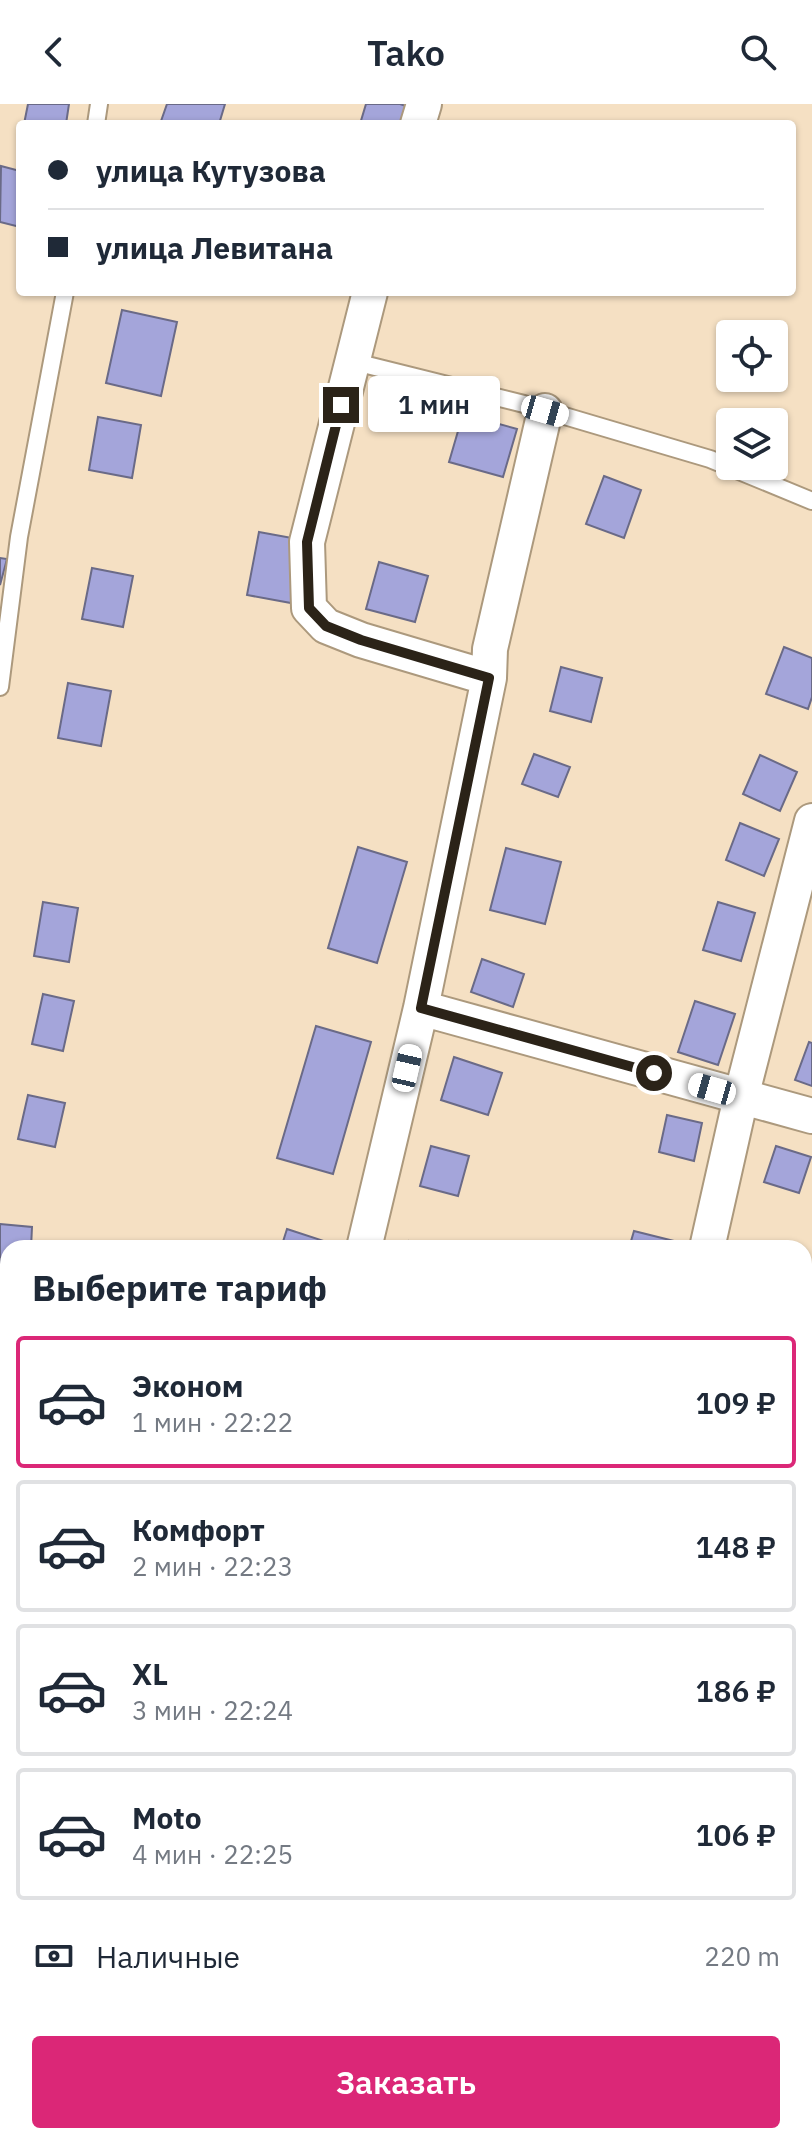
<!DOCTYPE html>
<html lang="ru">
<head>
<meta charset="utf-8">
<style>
	:root { --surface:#fff; --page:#f2f2f3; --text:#1f2937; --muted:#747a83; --line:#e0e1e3; --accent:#db2777 }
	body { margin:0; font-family:"IBM Plex Sans",sans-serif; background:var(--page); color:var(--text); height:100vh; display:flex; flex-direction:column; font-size:30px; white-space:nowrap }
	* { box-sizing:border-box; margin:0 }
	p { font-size:26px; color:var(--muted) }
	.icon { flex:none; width:44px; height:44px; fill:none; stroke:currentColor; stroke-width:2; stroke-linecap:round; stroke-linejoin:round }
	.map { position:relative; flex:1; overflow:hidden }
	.drawer { position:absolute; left:0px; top:1136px; width:812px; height:904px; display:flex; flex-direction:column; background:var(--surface); border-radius:24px 24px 0 0; box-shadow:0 2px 6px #0004 }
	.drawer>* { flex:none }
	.top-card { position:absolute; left:16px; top:16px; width:780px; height:176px; border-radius:8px; box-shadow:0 2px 6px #0004; display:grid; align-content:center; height:176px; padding:0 32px; background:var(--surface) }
	.controls { position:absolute; left:716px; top:216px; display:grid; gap:16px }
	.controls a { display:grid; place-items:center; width:72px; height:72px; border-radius:8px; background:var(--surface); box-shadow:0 2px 6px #0004; font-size:40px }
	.end { position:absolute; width:36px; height:36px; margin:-18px; border:10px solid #2b2318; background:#fff; box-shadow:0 0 0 4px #fff }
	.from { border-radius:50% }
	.bubble { position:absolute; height:56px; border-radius:8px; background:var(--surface); box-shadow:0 2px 6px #0004; font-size:26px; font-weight:600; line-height:56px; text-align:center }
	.car { position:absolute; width:24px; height:48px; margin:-24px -12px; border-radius:10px; box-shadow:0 0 6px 2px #0007; background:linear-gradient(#fff 24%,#345 0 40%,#fff 0 76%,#345 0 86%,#fff 0) }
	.top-card b { display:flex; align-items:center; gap:28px; height:76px; font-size:30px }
	.top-card b+b { border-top:2px solid var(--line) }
	.top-card i { width:20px; height:20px; background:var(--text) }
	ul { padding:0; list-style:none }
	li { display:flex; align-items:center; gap:24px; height:132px; margin:0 16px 12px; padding:0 16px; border:4px solid var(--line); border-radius:8px }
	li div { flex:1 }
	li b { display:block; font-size:30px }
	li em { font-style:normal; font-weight:600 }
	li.selected { border-color:var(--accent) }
	li>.icon { width:72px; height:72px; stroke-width:1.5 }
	h2 { padding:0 32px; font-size:36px; line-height:96px }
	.pay { display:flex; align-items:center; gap:20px; height:88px; padding:0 32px; font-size:30px }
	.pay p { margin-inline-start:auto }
	.action { display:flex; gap:16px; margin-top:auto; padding:16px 32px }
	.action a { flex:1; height:92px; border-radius:8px; background:var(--accent); color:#fff; font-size:32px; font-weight:600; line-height:92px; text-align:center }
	header { display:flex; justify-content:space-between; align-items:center; height:104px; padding:0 32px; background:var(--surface); font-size:36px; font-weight:600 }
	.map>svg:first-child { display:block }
</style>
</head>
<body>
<header><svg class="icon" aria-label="back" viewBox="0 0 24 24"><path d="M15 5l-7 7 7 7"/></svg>Tako<svg class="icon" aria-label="search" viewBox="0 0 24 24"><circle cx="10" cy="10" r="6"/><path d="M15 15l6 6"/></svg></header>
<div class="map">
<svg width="812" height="2040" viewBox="0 0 812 2040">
	<rect width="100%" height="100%" fill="#f5e0c3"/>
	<path fill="#a4a5da" stroke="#6a6a87" stroke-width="2" d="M 28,0 L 69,0 L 66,20 L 24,20 Z
		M 167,0 L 225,0 L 219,20 L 160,20 Z
		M 366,0 L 400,0 L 412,4 L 407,20 L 360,20 Z
		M 1,62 L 20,67 L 20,123 L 0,118 Z
		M 122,206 L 177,218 L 161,292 L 106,279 Z
		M 463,310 L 517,325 L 503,373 L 449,358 Z
		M 98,313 L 141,321 L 132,374 L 89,366 Z
		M 604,372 L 641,386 L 624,434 L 586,420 Z
		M 259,428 L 303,436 L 291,499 L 247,491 Z
		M 0,454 L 7,455 L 0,481 Z
		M 379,458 L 428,472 L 415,518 L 366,505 Z
		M 92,464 L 133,472 L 123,523 L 82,515 Z
		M 784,543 L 812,554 L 812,593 L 808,605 L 766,590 Z
		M 561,563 L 602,574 L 591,618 L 550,607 Z
		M 68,579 L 111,587 L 101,642 L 58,634 Z
		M 534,650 L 570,663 L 558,693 L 522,680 Z
		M 760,651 L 797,668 L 780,707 L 743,690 Z
		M 740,719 L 779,735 L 764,772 L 726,756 Z
		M 358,743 L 407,758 L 377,859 L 328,844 Z
		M 506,744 L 561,758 L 545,820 L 490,806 Z
		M 43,798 L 78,804 L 69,858 L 34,852 Z
		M 718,798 L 755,809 L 741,857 L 703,846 Z
		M 482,855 L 524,870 L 513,903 L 471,888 Z
		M 43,890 L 74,897 L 63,947 L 32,940 Z
		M 695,897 L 735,910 L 718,961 L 678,948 Z
		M 316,922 L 371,938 L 333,1070 L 277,1054 Z
		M 809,938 L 812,939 L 812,982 L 795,976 Z
		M 454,953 L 502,969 L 488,1011 L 441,996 Z
		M 28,991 L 65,999 L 55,1043 L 18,1035 Z
		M 667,1011 L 702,1019 L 694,1057 L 659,1048 Z
		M 431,1042 L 469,1052 L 458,1092 L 420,1082 Z
		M 776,1042 L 811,1053 L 799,1089 L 764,1078 Z
		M 0,1120 L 32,1123 L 31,1144 L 8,1144 L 8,1162 L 0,1161 Z
		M 287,1125 L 330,1139 L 328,1144 L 281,1144 Z
		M 634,1127 L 678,1138 L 676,1144 L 629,1144 Z
		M 409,1137 L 434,1144 L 407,1144 Z
		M 0,1245 L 8,1247 L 8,1304 L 0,1302 Z
		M 804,1337 L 812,1339 L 812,1405 L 804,1402 Z
		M 812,1639 L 812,1727 L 804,1720 L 804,1648 Z
		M 804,1991 L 812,2000 L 812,2031 L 802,2040 L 759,2040 L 752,2032 L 804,2032 Z
		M 494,2032 L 568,2032 L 561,2040 L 503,2040 Z"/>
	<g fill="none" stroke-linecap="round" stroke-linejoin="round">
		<g stroke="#ac997d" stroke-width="20">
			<path id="service" d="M 96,20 L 99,0
				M 351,257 L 524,300 L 710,355 L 812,397
				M 0,583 L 19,433 L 65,188
				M 0,1759 L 8,1746
				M 204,2040 L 216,2032"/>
		</g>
		<g stroke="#ac997d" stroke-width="38">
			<path id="minor" d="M 418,20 L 424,0
				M 370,188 L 307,438 L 309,504 L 326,522 L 361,536 L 489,574
				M 421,904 L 812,1012
				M 364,1144 L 421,904 L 489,574 L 490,545 L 545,307
				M 707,1144 L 741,993 L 812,717
				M 804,1584 L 812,1574
				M 423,2040 L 429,2032"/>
		</g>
		<g stroke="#ac997d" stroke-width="46">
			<path id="tertiary" d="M 0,1632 L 8,1643
				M 272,2032 L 278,2040"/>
		</g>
		<use href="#service" stroke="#fff" stroke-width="16"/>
		<use href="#minor" stroke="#fff" stroke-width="34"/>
		<use href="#tertiary" stroke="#fff" stroke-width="42"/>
	</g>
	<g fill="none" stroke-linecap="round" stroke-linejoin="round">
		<path stroke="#2b2318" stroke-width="10" d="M 341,301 L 307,438 L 309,504 L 326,522 L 361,536 L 489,574 L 421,904 L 654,969"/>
	</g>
</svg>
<div class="controls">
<a><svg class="icon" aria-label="locate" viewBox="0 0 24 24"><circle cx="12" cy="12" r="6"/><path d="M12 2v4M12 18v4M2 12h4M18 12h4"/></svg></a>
<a><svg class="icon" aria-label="layers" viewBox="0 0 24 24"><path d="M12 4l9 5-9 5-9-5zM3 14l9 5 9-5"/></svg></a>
</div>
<i class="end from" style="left:654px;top:969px"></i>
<i class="end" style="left:341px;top:301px"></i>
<div class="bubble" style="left:368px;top:272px;width:132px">1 мин</div>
<i class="car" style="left:545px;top:307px;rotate:106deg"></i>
<i class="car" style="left:407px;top:964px;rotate:13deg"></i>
<i class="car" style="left:712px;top:985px;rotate:286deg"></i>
<div class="top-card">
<b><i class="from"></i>улица Кутузова</b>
<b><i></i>улица Левитана</b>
</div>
<section class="drawer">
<h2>Выберите тариф</h2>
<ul>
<li class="selected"><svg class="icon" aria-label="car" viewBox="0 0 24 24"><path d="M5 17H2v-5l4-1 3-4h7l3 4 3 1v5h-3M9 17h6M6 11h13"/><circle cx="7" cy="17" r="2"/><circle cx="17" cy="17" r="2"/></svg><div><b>Эконом</b><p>1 мин · 22:22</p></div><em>109 ₽</em></li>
<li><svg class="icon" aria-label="car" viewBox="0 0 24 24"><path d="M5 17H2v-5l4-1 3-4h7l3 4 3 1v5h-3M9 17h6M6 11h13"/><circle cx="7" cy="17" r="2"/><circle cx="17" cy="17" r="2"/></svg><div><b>Комфорт</b><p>2 мин · 22:23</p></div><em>148 ₽</em></li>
<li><svg class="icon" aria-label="car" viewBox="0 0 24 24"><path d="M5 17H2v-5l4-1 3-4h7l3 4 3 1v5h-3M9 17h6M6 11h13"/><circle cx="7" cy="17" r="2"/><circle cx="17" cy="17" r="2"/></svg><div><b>XL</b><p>3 мин · 22:24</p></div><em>186 ₽</em></li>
<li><svg class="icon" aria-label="car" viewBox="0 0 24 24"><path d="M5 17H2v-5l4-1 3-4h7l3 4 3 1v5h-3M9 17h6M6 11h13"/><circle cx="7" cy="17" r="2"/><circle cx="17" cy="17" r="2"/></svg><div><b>Moto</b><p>4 мин · 22:25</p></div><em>106 ₽</em></li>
</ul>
<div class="pay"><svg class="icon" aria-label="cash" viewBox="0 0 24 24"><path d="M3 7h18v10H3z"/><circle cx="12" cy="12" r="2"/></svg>Наличные<p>220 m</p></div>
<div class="action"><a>Заказать</a></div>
</section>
</div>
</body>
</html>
